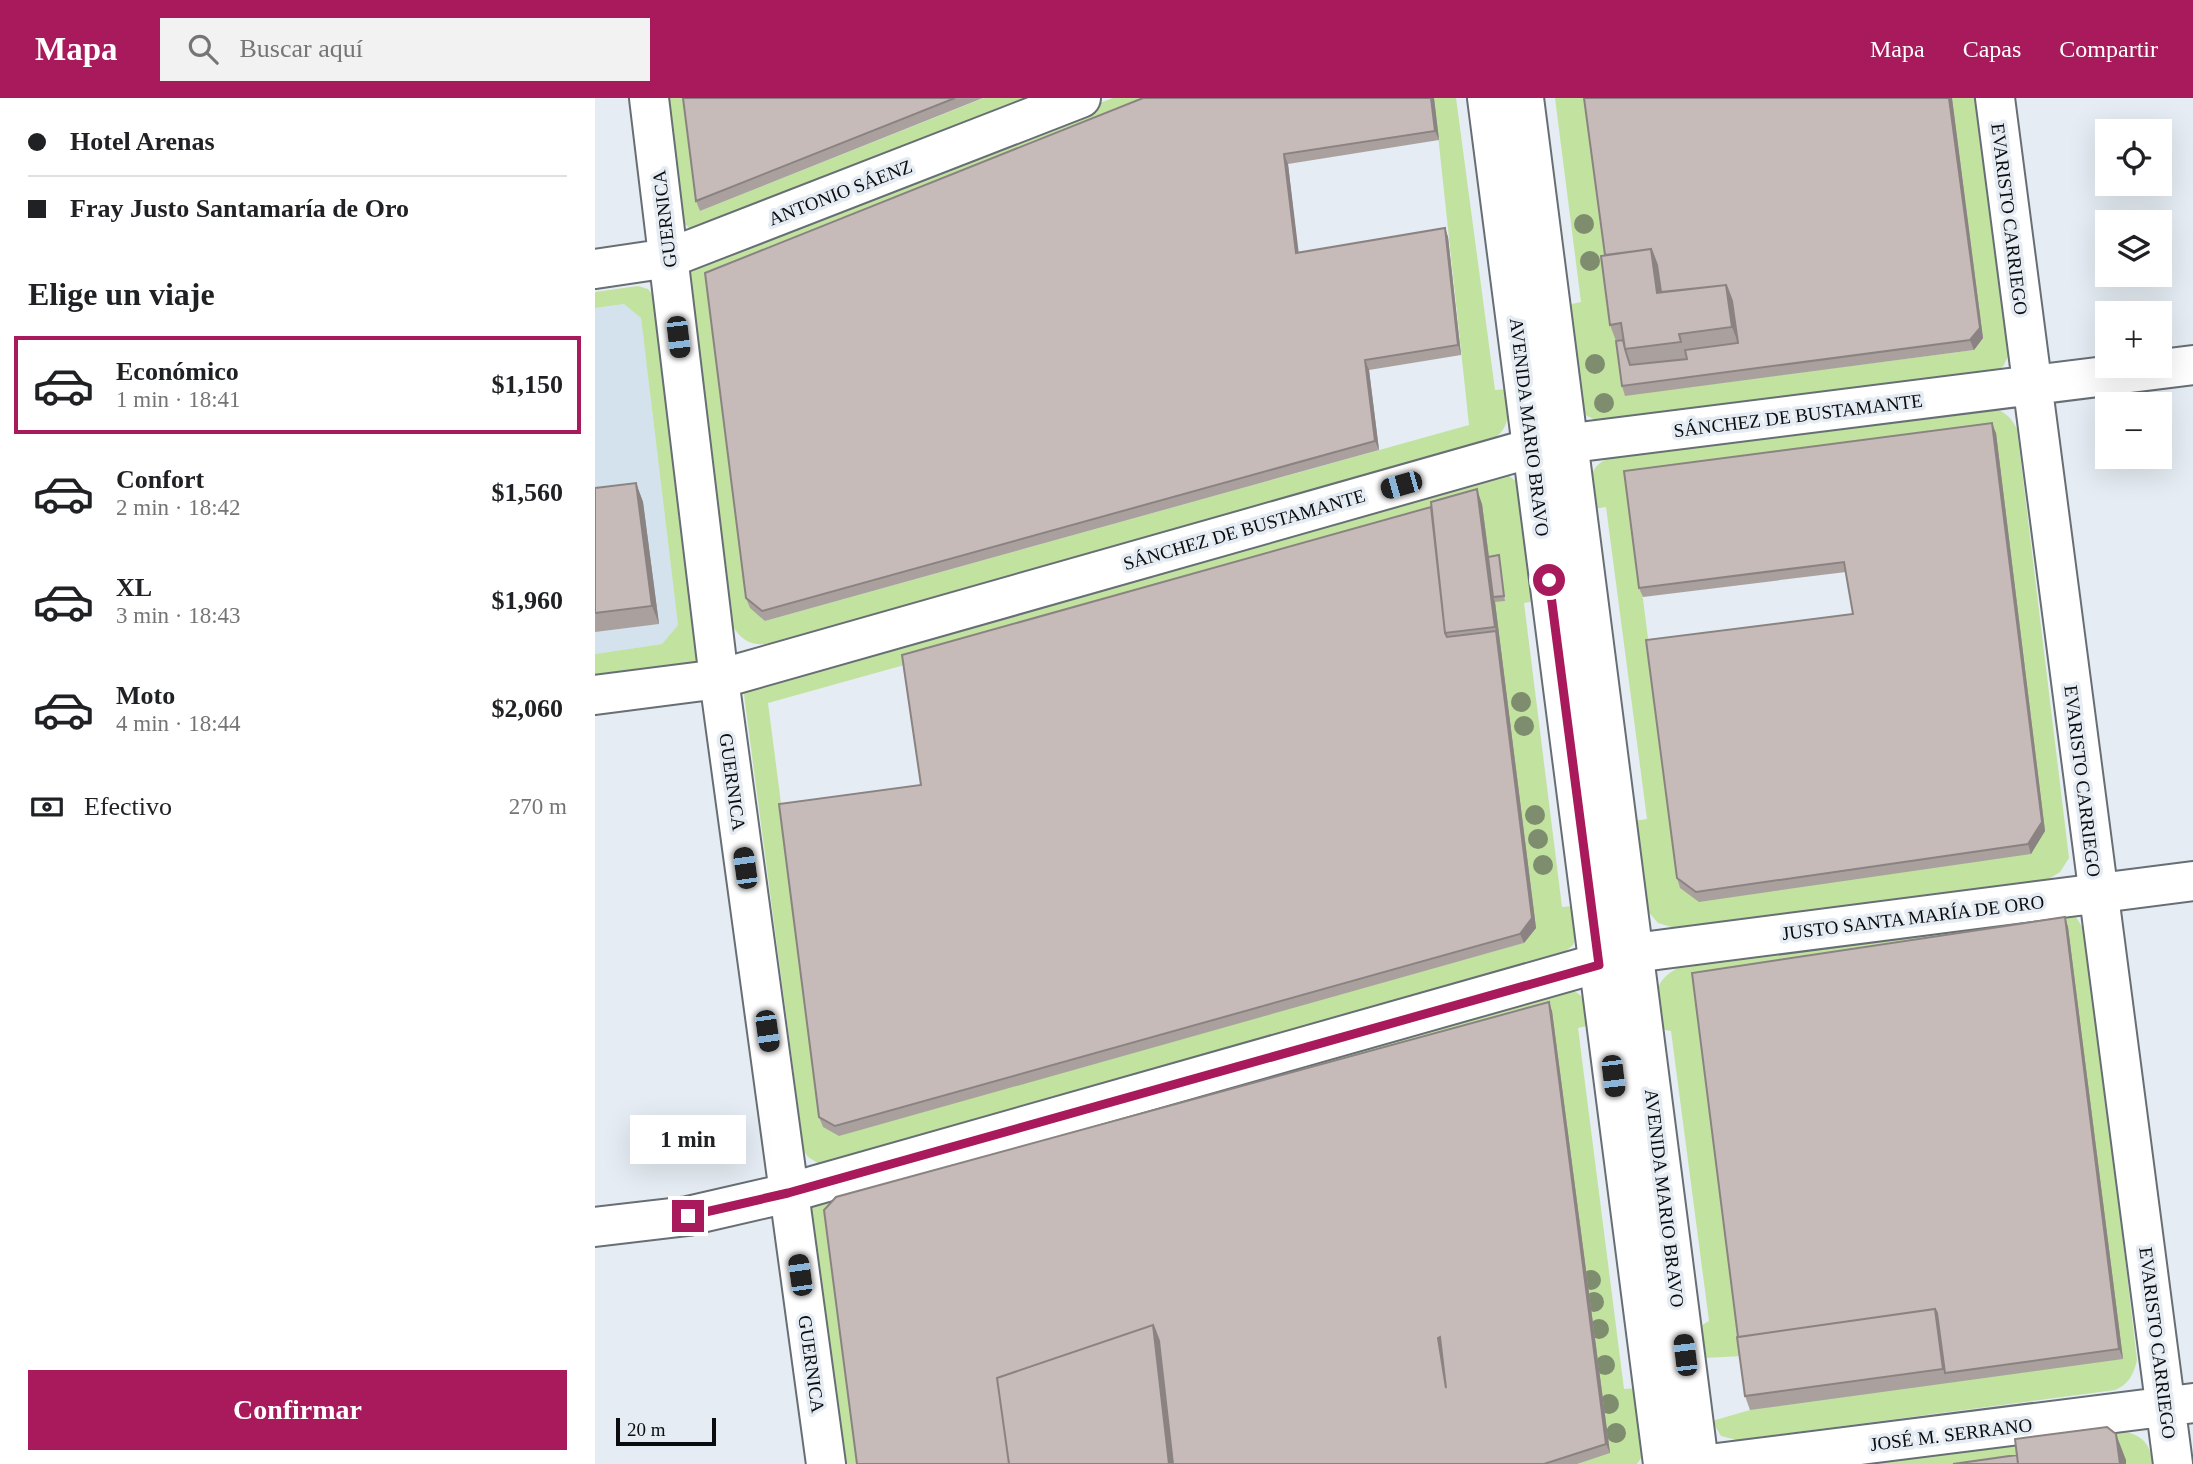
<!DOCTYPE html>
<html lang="es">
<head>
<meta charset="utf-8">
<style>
	:root { --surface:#fff; --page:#f2f2f2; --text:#202124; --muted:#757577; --line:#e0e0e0; --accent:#a81a5b }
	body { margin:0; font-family:"Times New Roman",serif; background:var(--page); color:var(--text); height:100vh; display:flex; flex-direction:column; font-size:26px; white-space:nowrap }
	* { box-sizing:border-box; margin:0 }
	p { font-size:23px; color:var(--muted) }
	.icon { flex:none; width:38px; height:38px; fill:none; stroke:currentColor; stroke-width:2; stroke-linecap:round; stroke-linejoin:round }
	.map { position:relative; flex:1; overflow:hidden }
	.panel { display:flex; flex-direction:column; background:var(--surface); width:595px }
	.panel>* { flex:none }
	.top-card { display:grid; align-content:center; height:154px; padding:0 28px; background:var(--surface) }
	.buttons { position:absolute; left:1500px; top:21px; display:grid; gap:14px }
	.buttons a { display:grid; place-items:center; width:77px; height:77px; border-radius:0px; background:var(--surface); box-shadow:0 7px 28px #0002; font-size:35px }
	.scale { position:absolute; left:21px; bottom:18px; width:100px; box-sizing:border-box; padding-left:7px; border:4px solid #0a0c0e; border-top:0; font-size:19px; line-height:24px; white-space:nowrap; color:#0a0c0e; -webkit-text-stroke:5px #e5ecf3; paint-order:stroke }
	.end { position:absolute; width:32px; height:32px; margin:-16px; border:9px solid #a81a5b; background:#fff; box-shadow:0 0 0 4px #fff }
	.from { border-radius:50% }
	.bubble { position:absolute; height:49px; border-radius:0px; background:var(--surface); box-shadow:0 7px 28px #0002; font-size:23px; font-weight:600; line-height:49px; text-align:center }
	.car { position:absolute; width:21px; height:42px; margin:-21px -10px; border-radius:9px; box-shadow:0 0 5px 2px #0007; background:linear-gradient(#222 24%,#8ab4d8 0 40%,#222 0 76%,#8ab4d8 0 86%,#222 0) }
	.top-card b { display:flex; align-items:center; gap:24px; height:66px; font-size:26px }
	.top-card b+b { border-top:2px solid var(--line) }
	.top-card i { width:18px; height:18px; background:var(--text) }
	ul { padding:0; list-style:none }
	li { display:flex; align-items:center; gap:21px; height:98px; margin:0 14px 10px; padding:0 14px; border:4px solid transparent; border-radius:0px }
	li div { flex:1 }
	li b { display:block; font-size:26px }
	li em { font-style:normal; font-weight:600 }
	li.on { border-color:var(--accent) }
	li>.icon { width:63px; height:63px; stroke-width:1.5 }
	h2 { padding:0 28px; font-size:32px; line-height:84px }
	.pay { display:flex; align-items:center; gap:18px; height:77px; padding:0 28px; font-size:26px }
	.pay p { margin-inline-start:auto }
	.button { display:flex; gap:14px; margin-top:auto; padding:14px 28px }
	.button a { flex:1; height:80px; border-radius:0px; background:var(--accent); color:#fff; font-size:28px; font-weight:600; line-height:80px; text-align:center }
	header { display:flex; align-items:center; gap:42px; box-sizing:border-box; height:98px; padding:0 35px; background:var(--accent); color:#fff }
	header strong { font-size:33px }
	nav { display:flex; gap:38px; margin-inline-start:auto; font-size:24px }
	.search { width:490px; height:63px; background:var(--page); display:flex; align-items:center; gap:18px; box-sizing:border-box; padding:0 24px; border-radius:0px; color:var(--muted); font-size:26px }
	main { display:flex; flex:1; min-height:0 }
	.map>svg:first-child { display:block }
</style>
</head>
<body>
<header>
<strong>Mapa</strong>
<div class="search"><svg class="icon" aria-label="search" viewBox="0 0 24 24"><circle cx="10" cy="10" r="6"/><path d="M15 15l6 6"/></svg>Buscar aquí</div>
<nav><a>Mapa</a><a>Capas</a><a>Compartir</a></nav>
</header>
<main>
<section class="panel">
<div class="top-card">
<b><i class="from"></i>Hotel Arenas</b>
<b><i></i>Fray Justo Santamaría de Oro</b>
</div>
<h2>Elige un viaje</h2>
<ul>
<li class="on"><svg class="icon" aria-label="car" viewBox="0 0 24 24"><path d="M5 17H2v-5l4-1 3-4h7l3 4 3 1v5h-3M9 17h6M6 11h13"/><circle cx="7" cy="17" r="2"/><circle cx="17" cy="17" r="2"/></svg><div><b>Económico</b><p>1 min · 18:41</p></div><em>$1,150</em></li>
<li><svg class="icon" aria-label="car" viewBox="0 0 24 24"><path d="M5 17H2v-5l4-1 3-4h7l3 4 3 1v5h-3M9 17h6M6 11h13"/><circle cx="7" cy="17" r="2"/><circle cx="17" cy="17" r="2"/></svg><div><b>Confort</b><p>2 min · 18:42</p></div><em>$1,560</em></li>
<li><svg class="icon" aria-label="car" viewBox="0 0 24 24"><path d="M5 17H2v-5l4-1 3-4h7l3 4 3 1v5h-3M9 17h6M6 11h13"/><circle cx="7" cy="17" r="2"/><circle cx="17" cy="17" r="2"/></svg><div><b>XL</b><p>3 min · 18:43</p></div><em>$1,960</em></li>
<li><svg class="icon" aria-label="car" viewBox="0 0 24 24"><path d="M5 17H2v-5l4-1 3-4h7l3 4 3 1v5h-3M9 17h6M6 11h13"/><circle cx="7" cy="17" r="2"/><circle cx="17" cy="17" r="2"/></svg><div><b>Moto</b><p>4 min · 18:44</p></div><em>$2,060</em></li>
</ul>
<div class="pay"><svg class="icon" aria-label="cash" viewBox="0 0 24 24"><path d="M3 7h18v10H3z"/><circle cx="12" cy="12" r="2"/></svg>Efectivo<p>270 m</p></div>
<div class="button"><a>Confirmar</a></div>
</section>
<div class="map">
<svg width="1598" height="1366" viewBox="0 0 1598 1366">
	<rect width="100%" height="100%" fill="#e5ecf3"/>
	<path fill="#d4e2ee" d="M 29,206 L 46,219 L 83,527 L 67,546 L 0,556 L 0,210 Z"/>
	<path fill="#c2e2a0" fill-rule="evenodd" d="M 68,0 L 90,0 L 105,113 L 389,0 L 454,0 L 98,133 L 84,121 Z
		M 518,0 L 576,0 L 170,523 L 874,327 L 839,0 L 861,0 L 900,292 L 913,291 C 914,324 915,337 881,349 L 175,545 C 155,550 143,540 134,521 L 91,176 L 94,170 L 107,160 Z
		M 960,0 L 992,0 L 1030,297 L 1379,252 L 1388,240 L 1357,0 L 1380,0 L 1413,258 L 1409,267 L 1402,274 L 1005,324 L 992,318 L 985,308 L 972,207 L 986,204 Z
		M 43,188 L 53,191 L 65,206 L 113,553 L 101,569 L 0,583 L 0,556 L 67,546 L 83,527 L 46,220 L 29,206 L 0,210 L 0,194 Z
		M 1394,310 C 1408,311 1416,319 1422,331 L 1474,760 L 1465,774 L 1452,782 L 1083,831 L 1063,825 L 1050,810 L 1039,723 L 1052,721 L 1011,409 L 998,411 C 995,389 990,370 1014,360 ZM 1401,335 L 1085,790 L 1033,384 Z
		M 913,377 L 923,385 L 940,503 L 929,505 L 967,809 L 979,808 L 982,839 L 978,847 L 965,858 L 226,1067 L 213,1059 L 209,1053 L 148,589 ZM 747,445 L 905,462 L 910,502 L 899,504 L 929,845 L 430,984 L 228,1029 L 173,605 Z
		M 1464,813 L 1481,819 L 1492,837 L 1542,1262 C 1539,1276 1533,1287 1520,1292 L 1142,1342 L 1126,1338 L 1117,1323 L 1155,1312 L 1148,1258 L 1108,1260 L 1104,1229 L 1114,1223 L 1076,933 L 1065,931 C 1062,902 1054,884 1085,869 Z
		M 976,892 C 992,897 992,912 996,927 L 983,930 L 1029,1291 L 1042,1290 L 1048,1357 L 1042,1366 L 247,1366 L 214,1105 Z
		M 1525,1333 C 1547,1336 1555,1345 1558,1366 L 1531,1366 L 1531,1362 L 1435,1366 L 1275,1366 Z"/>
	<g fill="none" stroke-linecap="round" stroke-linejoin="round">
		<g stroke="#676e74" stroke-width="42">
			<path id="minor" d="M 54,0 L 124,581 L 231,1366
				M 1400,0 L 1578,1366
				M 0,171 L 74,160 L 486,0
				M 0,597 L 124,581 L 937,350 L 1598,267
				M 0,1129 L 93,1118 L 193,1095 L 1039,855 L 1598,783
				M 1114,1366 L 1598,1305"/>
		</g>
		<g stroke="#676e74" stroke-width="42">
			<path id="major" d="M 892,0 L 1068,1366
				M 929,0 L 1104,1366"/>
		</g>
		<use href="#minor" stroke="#fff" stroke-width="38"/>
		<use href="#major" stroke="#fff" stroke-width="38"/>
	</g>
	<g fill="#7e8d6e">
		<circle cx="989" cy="126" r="10"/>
		<circle cx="995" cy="163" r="10"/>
		<circle cx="1000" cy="266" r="10"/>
		<circle cx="1009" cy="305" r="10"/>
		<circle cx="926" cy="604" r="10"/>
		<circle cx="929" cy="628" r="10"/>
		<circle cx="940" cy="717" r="10"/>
		<circle cx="943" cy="741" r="10"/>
		<circle cx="948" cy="767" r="10"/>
		<circle cx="996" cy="1182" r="10"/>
		<circle cx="999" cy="1204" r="10"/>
		<circle cx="1004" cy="1231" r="10"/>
		<circle cx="1010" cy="1267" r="10"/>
		<circle cx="1014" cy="1306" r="10"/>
		<circle cx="1021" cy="1335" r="10"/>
	</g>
	<path fill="#aaa19f" d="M 88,0 L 388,0 L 105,113 L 101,103 Z
		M 548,0 L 839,0 L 844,42 L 693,66 L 703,155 L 850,130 L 853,139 L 866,257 L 774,272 L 784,352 L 170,523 L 155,510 L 151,500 Z
		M 989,0 L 1357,0 L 1388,240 L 1379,252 L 1030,298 L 1027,288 L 1021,243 L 1015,227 L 1010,157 Z
		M 1401,335 L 1450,733 L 1436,756 L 1104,804 L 1085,790 L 1082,780 L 1258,516 L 1251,474 L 1048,499 L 1044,490 Z
		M 41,385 L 48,404 L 64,526 L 0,534 L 0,390 Z
		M 887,406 L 894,459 L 905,462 L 910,503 L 900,504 L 941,830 L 929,845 L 244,1038 L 228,1029 L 224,1019 Z
		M 1470,819 L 1473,829 L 1528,1261 L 1155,1312 L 1150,1298 L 1143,1239 Z
		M 957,913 L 1015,1355 L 982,1366 L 262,1366 Z"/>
	<path fill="#8b8382" d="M 836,0 L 839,0 L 844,42 L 840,33 Z
		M 1354,0 L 1357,0 L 1388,240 L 1379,252 L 1375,242 Z
		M 689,56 L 693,66 L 705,165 L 701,155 Z
		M 850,130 L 853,139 L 866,257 L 863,247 Z
		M 1056,151 L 1065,177 L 1070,210 L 1062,195 Z
		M 1131,187 L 1141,213 L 1147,255 L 1137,229 Z
		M 770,262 L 774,272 L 784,352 L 780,343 Z
		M 1397,325 L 1401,335 L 1450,733 L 1436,756 L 1433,746 Z
		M 41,385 L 48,404 L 64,526 L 57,508 Z
		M 882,391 L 887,406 L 899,499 L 898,499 L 900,504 L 941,830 L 929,845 L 925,836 L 901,533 L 900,529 Z
		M 1470,819 L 1473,829 L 1528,1261 L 1524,1251 Z
		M 954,904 L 957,913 L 1015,1355 L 1011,1346 Z
		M 558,1227 L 568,1253 L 581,1366 L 574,1366 Z
		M 1521,1336 L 1531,1362 L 1531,1366 L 1525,1366 Z"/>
	<path fill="#c6bbb9" stroke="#8b8382" stroke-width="2" fill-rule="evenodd" d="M 88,0 L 360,0 L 101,103 Z
		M 548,0 L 836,0 L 840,33 L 689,56 L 701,155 L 850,130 L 863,247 L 770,262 L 780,343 L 167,513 L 151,500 L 110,175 Z
		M 989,0 L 1354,0 L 1385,230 L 1375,242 L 1027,288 L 1021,243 L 1028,242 L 1030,251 L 1035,267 L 1092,261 L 1090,252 L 1143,245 L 1137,203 L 1131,187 L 1066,194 L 1062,167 L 1056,151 L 1010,157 Z
		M 1056,151 L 1062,195 L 1131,187 L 1137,229 L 1084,236 L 1086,244 L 1030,251 L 1026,225 L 1015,227 L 1006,158 Z
		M 1397,325 L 1447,724 L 1433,746 L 1101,794 L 1082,780 L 1051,542 L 1258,516 L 1249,464 L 1044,490 L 1029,373 Z
		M 41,385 L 57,508 L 0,515 L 0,390 Z
		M 882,391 L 900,529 L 850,535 L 836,404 Z
		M 836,409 L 850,535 L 852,539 L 901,533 L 937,820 L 925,836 L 240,1028 L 224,1019 L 184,706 L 326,687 L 307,557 Z
		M 904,457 L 909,498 L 898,499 L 893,459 Z
		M 1470,819 L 1524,1251 L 1350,1275 L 1342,1215 L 1340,1211 L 1143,1239 L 1097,875 Z
		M 954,904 L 1011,1346 L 949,1366 L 578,1366 L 564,1243 L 558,1227 L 402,1280 L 414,1366 L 262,1366 L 229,1112 L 241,1099 ZM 845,1239 L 851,1290 L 843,1240 Z
		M 1340,1211 L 1348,1271 L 1150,1298 L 1142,1239 Z
		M 558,1227 L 574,1366 L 414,1366 L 402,1280 Z
		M 1512,1329 L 1521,1336 L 1525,1366 L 1423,1366 L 1420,1341 Z
		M 1422,1357 L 1423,1366 L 1358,1366 Z"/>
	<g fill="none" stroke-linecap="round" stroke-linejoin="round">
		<path stroke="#a81a5b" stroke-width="9" d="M 93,1118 L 193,1095 L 1004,867 L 954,482"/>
	</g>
	<g text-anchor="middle" stroke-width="7" stroke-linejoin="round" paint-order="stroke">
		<g font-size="19" fill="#0a0c0e" stroke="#e5ecf3">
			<text transform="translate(245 94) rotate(-21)" y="7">ANTONIO SÁENZ</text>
			<text transform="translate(69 121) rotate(-97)" y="7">GUERNICA</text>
			<text transform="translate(1415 121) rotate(83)" y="7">EVARISTO CARRIEGO</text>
			<text transform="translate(1203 317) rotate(-7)" y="7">SÁNCHEZ DE BUSTAMANTE</text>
			<text transform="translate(935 329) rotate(83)" y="7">AVENIDA MARIO BRAVO</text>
			<text transform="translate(649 431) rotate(-16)" y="7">SÁNCHEZ DE BUSTAMANTE</text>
			<text transform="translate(1488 683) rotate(83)" y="7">EVARISTO CARRIEGO</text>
			<text transform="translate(138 684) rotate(82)" y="7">GUERNICA</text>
			<text transform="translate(1318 819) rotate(-7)" y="7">JUSTO SANTA MARÍA DE ORO</text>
			<text transform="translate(1070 1100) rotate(83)" y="7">AVENIDA MARIO BRAVO</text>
			<text transform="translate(1563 1245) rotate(83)" y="7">EVARISTO CARRIEGO</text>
			<text transform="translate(217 1266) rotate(82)" y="7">GUERNICA</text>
			<text transform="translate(1356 1336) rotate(-7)" y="7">JOSÉ M. SERRANO</text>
		</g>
	</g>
</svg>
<div class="buttons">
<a><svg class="icon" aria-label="locate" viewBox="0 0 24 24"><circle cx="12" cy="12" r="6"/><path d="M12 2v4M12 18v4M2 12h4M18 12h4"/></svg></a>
<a><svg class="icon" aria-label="layers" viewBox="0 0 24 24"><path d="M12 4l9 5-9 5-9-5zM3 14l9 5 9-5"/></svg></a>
<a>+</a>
<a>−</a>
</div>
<div class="scale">20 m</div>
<i class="end from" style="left:954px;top:482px"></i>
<i class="end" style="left:93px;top:1118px"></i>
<div class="bubble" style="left:35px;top:1017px;width:116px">1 min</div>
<i class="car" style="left:83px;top:239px;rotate:173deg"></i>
<i class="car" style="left:806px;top:387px;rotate:254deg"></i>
<i class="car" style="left:150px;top:770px;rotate:352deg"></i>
<i class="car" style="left:172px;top:933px;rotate:172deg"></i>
<i class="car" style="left:1018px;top:978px;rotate:173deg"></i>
<i class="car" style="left:205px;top:1177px;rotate:352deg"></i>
<i class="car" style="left:1090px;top:1257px;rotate:353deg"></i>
</div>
</main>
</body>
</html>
